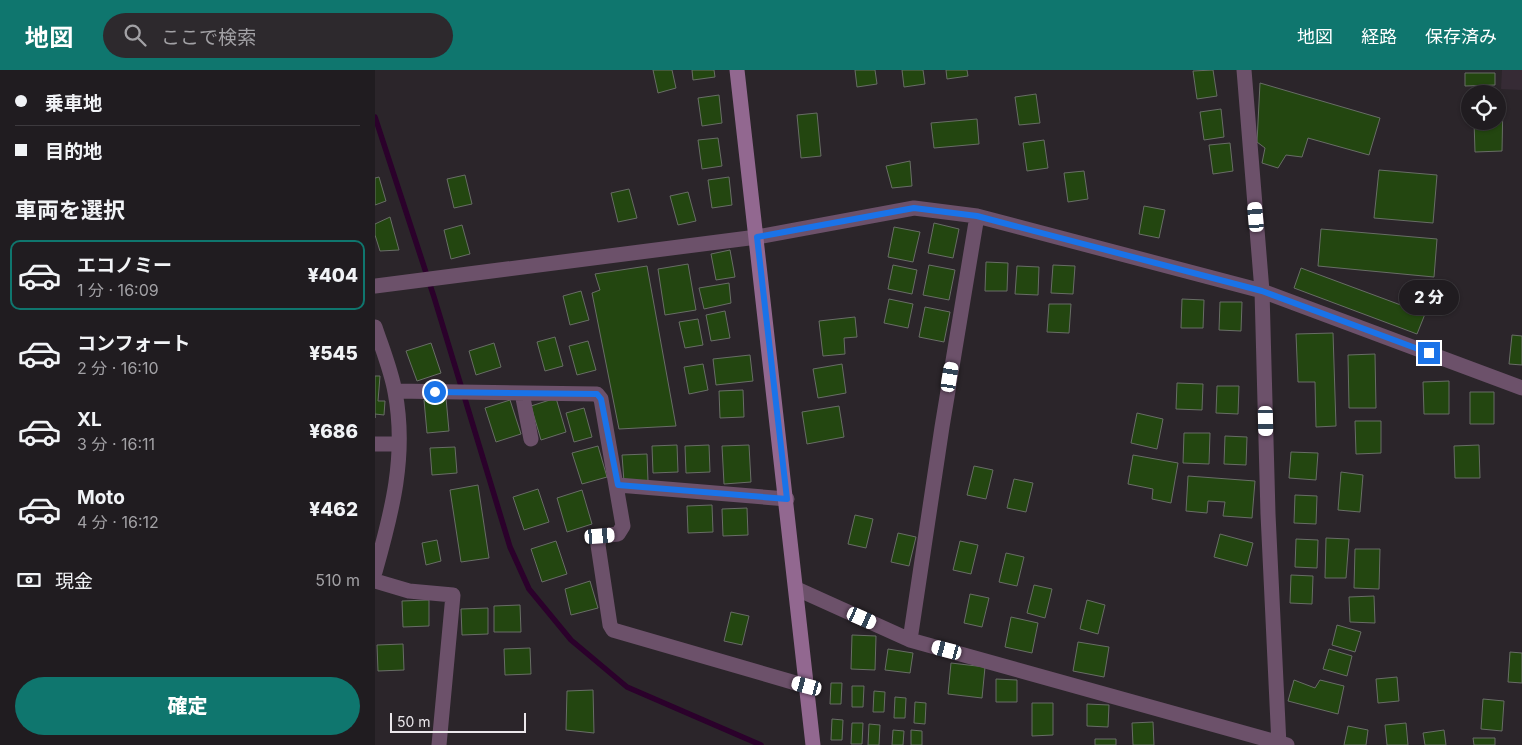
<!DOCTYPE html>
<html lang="ja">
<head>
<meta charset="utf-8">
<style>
	:root { --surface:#201c20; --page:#2d292d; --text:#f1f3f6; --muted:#a2a1a5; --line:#3d3a3e; --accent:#0f766e }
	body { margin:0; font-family:Inter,"Noto Sans JP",sans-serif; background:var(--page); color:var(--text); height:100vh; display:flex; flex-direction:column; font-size:19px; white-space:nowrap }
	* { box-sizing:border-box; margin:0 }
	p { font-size:16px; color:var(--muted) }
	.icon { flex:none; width:28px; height:28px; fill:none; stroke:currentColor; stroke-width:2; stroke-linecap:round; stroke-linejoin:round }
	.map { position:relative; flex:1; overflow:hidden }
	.side { display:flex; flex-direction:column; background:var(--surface); width:375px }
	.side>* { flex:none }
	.top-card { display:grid; align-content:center; height:110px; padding:0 15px; background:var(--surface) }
	.tools { position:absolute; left:1086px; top:15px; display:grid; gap:10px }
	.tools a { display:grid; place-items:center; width:45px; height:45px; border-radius:50%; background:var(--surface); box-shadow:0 1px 4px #0004,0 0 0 1px var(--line); font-size:25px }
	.scale { position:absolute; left:15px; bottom:12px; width:136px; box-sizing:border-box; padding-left:5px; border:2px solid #ebe7eb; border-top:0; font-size:14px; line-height:18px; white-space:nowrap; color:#ebe7eb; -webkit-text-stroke:4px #2b252a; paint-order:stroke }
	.end { position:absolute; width:22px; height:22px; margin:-11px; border:6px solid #1a73e8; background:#fff; box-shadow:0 0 0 2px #fff }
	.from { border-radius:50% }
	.bubble { position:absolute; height:35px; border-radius:18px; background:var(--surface); box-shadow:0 1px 4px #0004,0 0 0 1px var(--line); font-size:16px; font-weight:800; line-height:35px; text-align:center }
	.car { position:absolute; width:15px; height:30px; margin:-15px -8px; border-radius:6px; box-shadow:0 0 4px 1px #0007; background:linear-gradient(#fff 24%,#345 0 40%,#fff 0 76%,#345 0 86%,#fff 0) }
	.top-card b { display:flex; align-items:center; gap:18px; height:48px; font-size:19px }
	.top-card b+b { border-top:1px solid var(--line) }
	.top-card i { width:12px; height:12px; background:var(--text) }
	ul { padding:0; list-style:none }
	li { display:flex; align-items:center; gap:15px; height:70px; margin:0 10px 8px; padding:0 5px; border:2px solid transparent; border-radius:10px }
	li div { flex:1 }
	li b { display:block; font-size:19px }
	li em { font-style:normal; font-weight:800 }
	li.active { border-color:var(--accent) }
	li>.icon { width:45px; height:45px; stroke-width:1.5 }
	h2 { padding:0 15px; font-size:22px; line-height:60px }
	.pay { display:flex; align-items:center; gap:12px; height:55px; padding:0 15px; font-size:19px }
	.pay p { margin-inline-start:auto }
	.primary-button { display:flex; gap:10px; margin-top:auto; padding:10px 15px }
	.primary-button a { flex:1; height:58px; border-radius:30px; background:var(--accent); color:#fff; font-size:20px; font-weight:800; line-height:58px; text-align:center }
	header { display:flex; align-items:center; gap:30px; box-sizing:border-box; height:70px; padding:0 25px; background:var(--accent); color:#fff }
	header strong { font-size:24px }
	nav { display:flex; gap:28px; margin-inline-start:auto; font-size:18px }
	.search { width:350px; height:45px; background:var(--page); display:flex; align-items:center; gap:12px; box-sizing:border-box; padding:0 18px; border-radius:28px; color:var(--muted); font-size:19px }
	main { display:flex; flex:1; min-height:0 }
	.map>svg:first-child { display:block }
</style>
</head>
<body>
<header>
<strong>地図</strong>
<div class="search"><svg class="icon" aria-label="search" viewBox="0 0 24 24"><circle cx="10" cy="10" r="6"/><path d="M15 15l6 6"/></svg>ここで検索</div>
<nav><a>地図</a><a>経路</a><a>保存済み</a></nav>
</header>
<main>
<section class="side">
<div class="top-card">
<b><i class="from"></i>乗車地</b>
<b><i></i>目的地</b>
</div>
<h2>車両を選択</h2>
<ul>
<li class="active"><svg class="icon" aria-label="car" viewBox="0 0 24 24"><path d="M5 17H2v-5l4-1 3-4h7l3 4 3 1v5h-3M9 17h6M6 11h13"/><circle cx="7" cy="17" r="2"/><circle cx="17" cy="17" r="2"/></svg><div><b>エコノミー</b><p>1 分 · 16:09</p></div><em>¥404</em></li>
<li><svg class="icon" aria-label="car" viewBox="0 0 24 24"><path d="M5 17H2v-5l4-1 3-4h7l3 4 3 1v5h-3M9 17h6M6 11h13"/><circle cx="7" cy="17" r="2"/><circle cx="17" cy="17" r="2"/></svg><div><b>コンフォート</b><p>2 分 · 16:10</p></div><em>¥545</em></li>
<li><svg class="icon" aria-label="car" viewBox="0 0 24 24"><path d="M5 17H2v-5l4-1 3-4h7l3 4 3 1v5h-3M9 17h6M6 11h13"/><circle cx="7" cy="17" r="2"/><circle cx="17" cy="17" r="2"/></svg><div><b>XL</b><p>3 分 · 16:11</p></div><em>¥686</em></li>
<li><svg class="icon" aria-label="car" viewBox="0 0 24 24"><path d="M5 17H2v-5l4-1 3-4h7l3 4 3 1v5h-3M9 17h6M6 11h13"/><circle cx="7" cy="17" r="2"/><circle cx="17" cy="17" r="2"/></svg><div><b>Moto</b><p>4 分 · 16:12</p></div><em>¥462</em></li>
</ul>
<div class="pay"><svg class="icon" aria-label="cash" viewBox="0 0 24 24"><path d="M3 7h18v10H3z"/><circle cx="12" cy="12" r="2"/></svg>現金<p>510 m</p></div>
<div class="primary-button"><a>確定</a></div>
</section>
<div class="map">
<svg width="1147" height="675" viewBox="0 0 1147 675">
	<rect width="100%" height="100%" fill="#2b252a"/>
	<path fill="#362b35" d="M 1127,0 L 1147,0 L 1147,20 L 1126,19 Z"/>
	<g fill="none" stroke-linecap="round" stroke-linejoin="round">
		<path stroke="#2b012b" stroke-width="5.5" d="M 0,47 L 59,227 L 135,477 L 154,519 L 196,570 L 252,617 L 386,675"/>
	</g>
	<path fill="#234610" stroke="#686d66" d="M 278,0 L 297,0 L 301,18 L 283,23 Z
		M 317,0 L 339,0 L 340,7 L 318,10 Z
		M 480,0 L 500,0 L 502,14 L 482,17 Z
		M 527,0 L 548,0 L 550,14 L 529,17 Z
		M 571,0 L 592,0 L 593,6 L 572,9 Z
		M 838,0 L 842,26 L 822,29 L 818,1 Z
		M 1090,3 L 1120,3 L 1120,15 L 1090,16 Z
		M 885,13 L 1005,48 L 994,85 L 933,68 L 927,87 L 911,85 L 903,98 L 887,93 L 890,78 L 882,72 Z
		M 661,24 L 665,53 L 644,55 L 640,27 Z
		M 344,25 L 347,53 L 327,56 L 323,28 Z
		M 1122,30 L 1128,30 L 1127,81 L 1100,82 L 1099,51 L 1122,51 Z
		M 846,39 L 849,67 L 829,70 L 825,42 Z
		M 442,43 L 446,86 L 426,88 L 422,45 Z
		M 602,49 L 604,74 L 559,78 L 556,53 Z
		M 343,68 L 347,96 L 327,99 L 323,70 Z
		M 669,70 L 673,98 L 652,101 L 648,73 Z
		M 855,73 L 858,101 L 838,104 L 834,75 Z
		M 535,91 L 537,116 L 517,118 L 511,96 Z
		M 1004,100 L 1062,105 L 1058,153 L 999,148 Z
		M 709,101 L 713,129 L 693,132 L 689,103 Z
		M 90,105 L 97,134 L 79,138 L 72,109 Z
		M 4,107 L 11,131 L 0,135 L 0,108 Z
		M 354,107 L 357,135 L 337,138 L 333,110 Z
		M 254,119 L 262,148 L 243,152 L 236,123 Z
		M 313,122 L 321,151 L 303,155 L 295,126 Z
		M 769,136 L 790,140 L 784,168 L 764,164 Z
		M 15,147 L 24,180 L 5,181 L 0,165 L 0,154 Z
		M 559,153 L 584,159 L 578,188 L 553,183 Z
		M 87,155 L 95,184 L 76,189 L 69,160 Z
		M 519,157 L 545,162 L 538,192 L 513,187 Z
		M 946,159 L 1062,169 L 1059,207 L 943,196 Z
		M 355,180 L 360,207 L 341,210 L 336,184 Z
		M 611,192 L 633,193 L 632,221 L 610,221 Z
		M 313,194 L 321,240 L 290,245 L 283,199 Z
		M 518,195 L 542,200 L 537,224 L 513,219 Z
		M 554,195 L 580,200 L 574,230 L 548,225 Z
		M 678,195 L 700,196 L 698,224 L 676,223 Z
		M 272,196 L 301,356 L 244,359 L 217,223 L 225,220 L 220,204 Z
		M 642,196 L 664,197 L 663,225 L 640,224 Z
		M 926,198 L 1050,244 L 1042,264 L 919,218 Z
		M 354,213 L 356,233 L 329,239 L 324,218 Z
		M 206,221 L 214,250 L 195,255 L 188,226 Z
		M 514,229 L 538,234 L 533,258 L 509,253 Z
		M 807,229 L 829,230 L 828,258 L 806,258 Z
		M 845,232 L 867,232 L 866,261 L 844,260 Z
		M 674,234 L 696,234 L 694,263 L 672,262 Z
		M 550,237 L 575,242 L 569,272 L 544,267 Z
		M 350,241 L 355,268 L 336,271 L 331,245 Z
		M 480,247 L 482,267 L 469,268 L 470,284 L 448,286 L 444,251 Z
		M 323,249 L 328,275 L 310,278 L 304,252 Z
		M 958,263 L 961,356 L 941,357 L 940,312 L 923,312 L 921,264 Z
		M 1137,265 L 1147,266 L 1147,295 L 1134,294 Z
		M 180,267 L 188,296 L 170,301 L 162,272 Z
		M 213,271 L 221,300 L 202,305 L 194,276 Z
		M 56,273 L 66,303 L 42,311 L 31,281 Z
		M 119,273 L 126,297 L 101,305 L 94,281 Z
		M 1000,284 L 1001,338 L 974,338 L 973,285 Z
		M 375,285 L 378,311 L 341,315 L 338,289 Z
		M 328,294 L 333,320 L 314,324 L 309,297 Z
		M 467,294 L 471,323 L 443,328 L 438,299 Z
		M 0,306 L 5,306 L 3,331 L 10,331 L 9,345 L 0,344 L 0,348 Z
		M 1074,311 L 1074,344 L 1049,344 L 1048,312 Z
		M 802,313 L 828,314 L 827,340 L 801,339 Z
		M 842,316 L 864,316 L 863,344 L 841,343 Z
		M 368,320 L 369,347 L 345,348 L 344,321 Z
		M 1095,322 L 1119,322 L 1119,354 L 1095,354 Z
		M 71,328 L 74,361 L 52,363 L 49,330 Z
		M 181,328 L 191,362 L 166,370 L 156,336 Z
		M 135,330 L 146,364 L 121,372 L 110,338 Z
		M 464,336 L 469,367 L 432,374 L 427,342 Z
		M 209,338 L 217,367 L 199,372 L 191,343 Z
		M 762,343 L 788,349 L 782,379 L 756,373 Z
		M 980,351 L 1006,351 L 1006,383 L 981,384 Z
		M 809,363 L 835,363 L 834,394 L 808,393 Z
		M 850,366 L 872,367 L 871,395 L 849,394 Z
		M 302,375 L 303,402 L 278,403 L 277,376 Z
		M 334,375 L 335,402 L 311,403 L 310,376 Z
		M 374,375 L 376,412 L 349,414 L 347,376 Z
		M 1104,375 L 1105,408 L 1080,408 L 1079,376 Z
		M 223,376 L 232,407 L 207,414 L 197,383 Z
		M 80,377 L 82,403 L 57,405 L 55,378 Z
		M 916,382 L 943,383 L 941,410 L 914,408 Z
		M 272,384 L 273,411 L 249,412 L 247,385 Z
		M 758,385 L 803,393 L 796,433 L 777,429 L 778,419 L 753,414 Z
		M 599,396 L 618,400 L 611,429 L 592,425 Z
		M 966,402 L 988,405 L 985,442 L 963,440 Z
		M 813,406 L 880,411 L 877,448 L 848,446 L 850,432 L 833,431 L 832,443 L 811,441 Z
		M 639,409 L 658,413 L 651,442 L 632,438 Z
		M 103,415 L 114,488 L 86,492 L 75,420 Z
		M 163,419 L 174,452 L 149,460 L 138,427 Z
		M 207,420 L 217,454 L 192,462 L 182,428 Z
		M 920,425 L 942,426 L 941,454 L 919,453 Z
		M 337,435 L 338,462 L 313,463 L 312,436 Z
		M 372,438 L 373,465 L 348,466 L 347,439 Z
		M 480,445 L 498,449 L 491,478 L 473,474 Z
		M 523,463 L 541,467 L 534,496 L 516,492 Z
		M 845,464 L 878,473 L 872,496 L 839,487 Z
		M 951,468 L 974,469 L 971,508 L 950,508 Z
		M 921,469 L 943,470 L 942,498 L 920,497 Z
		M 62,470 L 66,491 L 51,495 L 47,473 Z
		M 181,471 L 192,504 L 167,512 L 156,479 Z
		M 585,471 L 603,475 L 596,504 L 578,500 Z
		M 980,479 L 1005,479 L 1004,519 L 979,518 Z
		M 631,483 L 649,487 L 642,516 L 624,512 Z
		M 916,505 L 938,506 L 937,534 L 915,533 Z
		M 215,511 L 223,538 L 196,545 L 190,519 Z
		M 659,515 L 677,519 L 670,548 L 652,543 Z
		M 595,524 L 614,528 L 607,557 L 589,553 Z
		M 999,526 L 1000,553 L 975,552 L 974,527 Z
		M 54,530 L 54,556 L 28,557 L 27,531 Z
		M 712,530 L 730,535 L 723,564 L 705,559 Z
		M 145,535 L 146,562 L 119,562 L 119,536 Z
		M 113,538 L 113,564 L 87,565 L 86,539 Z
		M 356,542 L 374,546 L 367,575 L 349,571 Z
		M 636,547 L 663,553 L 657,583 L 630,577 Z
		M 962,555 L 986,562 L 980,582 L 957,575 Z
		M 477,565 L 501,566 L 500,600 L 476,599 Z
		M 703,572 L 734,577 L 729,607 L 698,601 Z
		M 28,574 L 29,600 L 3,601 L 2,575 Z
		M 155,578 L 156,604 L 130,605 L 129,579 Z
		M 513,579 L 538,583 L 535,603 L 510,600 Z
		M 954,579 L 977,586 L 972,606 L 948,599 Z
		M 1135,582 L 1147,583 L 1147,613 L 1133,612 Z
		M 576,593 L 610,597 L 607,628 L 573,624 Z
		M 1022,607 L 1024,631 L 1003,633 L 1001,609 Z
		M 621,609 L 642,610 L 642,632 L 621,632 Z
		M 919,610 L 940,618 L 945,610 L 969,616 L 963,644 L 913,631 Z
		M 456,613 L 467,613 L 466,634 L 455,634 Z
		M 477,616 L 489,616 L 488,637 L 477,637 Z
		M 218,620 L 219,663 L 191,660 L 192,621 Z
		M 499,621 L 510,622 L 509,642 L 498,642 Z
		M 520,627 L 531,628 L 530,648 L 519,648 Z
		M 1108,629 L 1129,631 L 1127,661 L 1106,659 Z
		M 540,632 L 551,633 L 550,654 L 539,653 Z
		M 657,633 L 678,633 L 678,665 L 657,666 Z
		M 712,634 L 734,635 L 733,657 L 712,656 Z
		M 457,649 L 468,650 L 467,670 L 456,670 Z
		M 778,652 L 779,675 L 758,675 L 757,653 Z
		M 477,653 L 488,653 L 487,674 L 476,674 Z
		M 1031,653 L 1033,675 L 1012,675 L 1010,655 Z
		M 494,654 L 505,655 L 504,675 L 493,675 Z
		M 973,656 L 993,660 L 991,675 L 969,675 Z
		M 518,660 L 529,661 L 528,675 L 517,675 Z
		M 536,660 L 547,661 L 547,675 L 536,675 Z
		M 1069,660 L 1071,675 L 1050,675 L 1048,663 Z
		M 1098,668 L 1120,668 L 1120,675 L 1099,675 Z
		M 720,669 L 741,669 L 741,675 L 720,675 Z"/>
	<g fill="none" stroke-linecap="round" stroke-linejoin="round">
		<path stroke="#6c516a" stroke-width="15" d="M 869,0 L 887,221 L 893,444 L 904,675
			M 0,216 L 382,167 L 539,138 L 602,146 L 887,221 L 1147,318
			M 0,257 C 7,278 16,300 20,322 C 32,385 17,442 0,502
			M 20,321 L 222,324 L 226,329 L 248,456 L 243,464 L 225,466 L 223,475 L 235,555 L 238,560 L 431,616
			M 147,323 L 156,369
			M 0,374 L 24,374
			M 243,415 L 412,429
			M 0,511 L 34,521 L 78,525 L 64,675
			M 422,519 L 535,570 L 912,675
			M 535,570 L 567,357 L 602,146"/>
		<path stroke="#926890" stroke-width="15" d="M 362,0 L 438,675"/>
	</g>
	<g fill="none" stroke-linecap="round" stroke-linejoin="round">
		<path stroke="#1a73e8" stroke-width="6" d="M 60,322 L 222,324 L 226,329 L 243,415 L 412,429 L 382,167 L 539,138 L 602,146 L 887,221 L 1054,283"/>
	</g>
</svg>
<div class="tools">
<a><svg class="icon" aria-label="locate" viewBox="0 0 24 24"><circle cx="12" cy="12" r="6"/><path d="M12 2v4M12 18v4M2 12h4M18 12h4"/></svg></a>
</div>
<div class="scale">50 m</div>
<i class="end from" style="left:60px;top:322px"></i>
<i class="end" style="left:1054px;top:283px"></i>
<div class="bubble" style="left:1024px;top:210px;width:60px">2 分</div>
<i class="car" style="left:881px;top:147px;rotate:355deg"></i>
<i class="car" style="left:575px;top:307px;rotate:9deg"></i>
<i class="car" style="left:891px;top:351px;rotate:179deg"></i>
<i class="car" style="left:225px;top:466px;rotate:86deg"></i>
<i class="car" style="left:487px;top:548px;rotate:114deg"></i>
<i class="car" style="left:572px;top:580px;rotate:285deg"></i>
<i class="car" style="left:432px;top:616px;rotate:285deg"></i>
</div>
</main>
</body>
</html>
